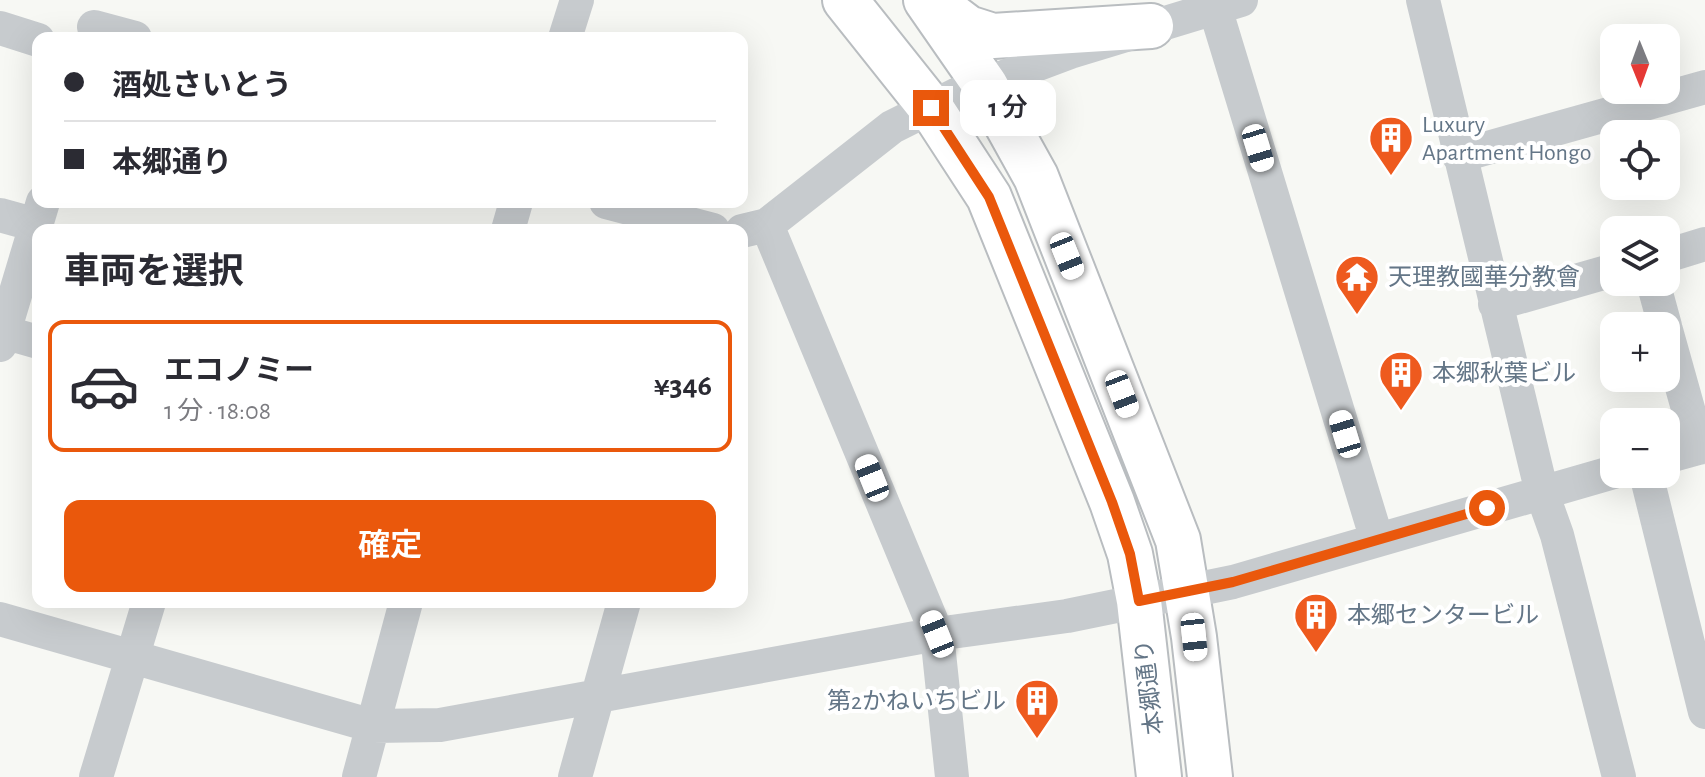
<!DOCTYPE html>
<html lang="ja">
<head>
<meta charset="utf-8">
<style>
	:root { --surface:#fff; --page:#f2f2f3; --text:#2b2b33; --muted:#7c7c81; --line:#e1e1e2; --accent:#ea580c }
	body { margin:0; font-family:"Alegreya Sans","Noto Sans JP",sans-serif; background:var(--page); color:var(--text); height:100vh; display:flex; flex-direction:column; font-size:30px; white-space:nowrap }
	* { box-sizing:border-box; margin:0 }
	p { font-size:26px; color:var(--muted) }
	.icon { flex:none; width:44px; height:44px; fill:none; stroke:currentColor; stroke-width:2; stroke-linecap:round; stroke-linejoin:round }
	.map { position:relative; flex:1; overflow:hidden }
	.side { position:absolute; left:32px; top:224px; width:716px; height:384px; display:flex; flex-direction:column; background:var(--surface); border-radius:16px; box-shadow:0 8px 32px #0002 }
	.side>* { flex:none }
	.hud { position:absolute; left:32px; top:32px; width:716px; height:176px; border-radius:16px; box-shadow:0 8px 32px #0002; display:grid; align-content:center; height:176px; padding:0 32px; background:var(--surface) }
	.needle { width:52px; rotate:179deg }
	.tools { position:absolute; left:1600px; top:24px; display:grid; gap:16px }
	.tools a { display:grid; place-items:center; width:80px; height:80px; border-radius:16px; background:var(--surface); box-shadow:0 8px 32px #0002; font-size:40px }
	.end { position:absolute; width:36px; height:36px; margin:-18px; border:10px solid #ea580c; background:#fff; box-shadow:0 0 0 4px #fff }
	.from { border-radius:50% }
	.bubble { position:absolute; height:56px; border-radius:16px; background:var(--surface); box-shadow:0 8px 32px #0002; font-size:26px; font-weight:600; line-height:56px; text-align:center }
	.car { position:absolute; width:24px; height:48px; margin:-24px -12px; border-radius:10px; box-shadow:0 0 6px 2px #0007; background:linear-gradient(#fff 24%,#345 0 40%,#fff 0 76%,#345 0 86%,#fff 0) }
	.hud b { display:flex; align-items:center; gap:28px; height:76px; font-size:30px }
	.hud b+b { border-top:2px solid var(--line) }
	.hud i { width:20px; height:20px; background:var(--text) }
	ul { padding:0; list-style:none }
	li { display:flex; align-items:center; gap:24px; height:132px; margin:0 16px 12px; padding:0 16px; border:4px solid transparent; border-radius:16px }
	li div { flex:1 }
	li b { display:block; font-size:30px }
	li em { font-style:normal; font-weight:600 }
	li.current { border-color:var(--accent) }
	li>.icon { width:72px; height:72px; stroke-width:1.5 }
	h2 { padding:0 32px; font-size:36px; line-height:96px }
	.cta { display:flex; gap:16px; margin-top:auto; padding:16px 32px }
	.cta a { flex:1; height:92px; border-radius:16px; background:var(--accent); color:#fff; font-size:32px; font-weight:600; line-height:92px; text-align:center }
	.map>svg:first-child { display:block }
</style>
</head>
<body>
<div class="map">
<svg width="1705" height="777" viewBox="0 0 1705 777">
	<rect width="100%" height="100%" fill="#f7f8f4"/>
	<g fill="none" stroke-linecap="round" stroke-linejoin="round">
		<g stroke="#b9bdc0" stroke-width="48">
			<path id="highway" d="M 845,0 L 931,108 L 989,197 L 1112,502 L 1130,554 L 1139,601 L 1159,777
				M 926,0 L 985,85 L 1036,177 L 1178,540 L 1194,637 L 1210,777
				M 936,4 L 968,28 L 993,36 L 1151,26"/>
		</g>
		<path stroke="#c7cbce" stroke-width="34" d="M 1423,0 L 1542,493 L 1557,535 L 1619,777
			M 1215,8 L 1377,540
			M 94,27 L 135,38
			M 0,28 L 38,40
			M 565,38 L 577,0
			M 1459,156 L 1705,87
			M 606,202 L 713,230
			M 0,215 L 36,225
			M 767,225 L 937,634 L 952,777
			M 508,230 L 516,202
			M 742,231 L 767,225 L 892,127 L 956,95 L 1070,52 L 1241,0
			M 1666,256 L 1705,244
			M 1653,282 L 1665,326
			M 1495,304 L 1614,270
			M 1666,330 L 1699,448
			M 0,331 L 38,342
			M 0,345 L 43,202
			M 1666,457 L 1705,446
			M 1646,474 L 1705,712
			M 0,619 L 373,726 L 440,725 L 937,634 L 1067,616 L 1233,582 L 1614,472
			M 96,777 L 149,602
			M 359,777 L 406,602
			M 575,777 L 624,602"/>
		<use href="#highway" stroke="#fff" stroke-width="44"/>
	</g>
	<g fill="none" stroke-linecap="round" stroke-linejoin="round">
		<path stroke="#ea580c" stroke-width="10" d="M 931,108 L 989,197 L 1112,502 L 1130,554 L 1139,601 L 1233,582 L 1487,508"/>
	</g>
	<defs>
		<g id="building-pin" transform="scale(2.3)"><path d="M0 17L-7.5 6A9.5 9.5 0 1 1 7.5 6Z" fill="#ee5a1e" stroke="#fff"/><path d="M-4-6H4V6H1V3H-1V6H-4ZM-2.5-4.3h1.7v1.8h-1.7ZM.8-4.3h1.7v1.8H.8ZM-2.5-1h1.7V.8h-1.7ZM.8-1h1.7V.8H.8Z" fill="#fff"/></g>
		<g id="temple-pin" transform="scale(2.3)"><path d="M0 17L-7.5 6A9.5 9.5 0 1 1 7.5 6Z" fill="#ee5a1e" stroke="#fff"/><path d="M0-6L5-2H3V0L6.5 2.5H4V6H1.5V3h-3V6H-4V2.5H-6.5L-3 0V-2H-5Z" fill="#fff"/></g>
	</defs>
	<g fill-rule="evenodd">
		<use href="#building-pin" x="1391" y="138"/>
		<use href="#temple-pin" x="1357" y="277"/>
		<use href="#building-pin" x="1401" y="373"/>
		<use href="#building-pin" x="1316" y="615"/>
		<use href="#building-pin" x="1037" y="701"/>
	</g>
	<g text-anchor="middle" stroke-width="8" stroke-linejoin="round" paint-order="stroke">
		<g font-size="24" fill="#647687" stroke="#fff" text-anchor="start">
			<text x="1422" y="132">Luxury<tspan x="1422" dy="28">Apartment Hongo</tspan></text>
			<text x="1388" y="285">天理教國華分教會</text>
			<text x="1432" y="381">本郷秋葉ビル</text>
			<text x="1347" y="623">本郷センタービル</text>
			<text x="1006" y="709" text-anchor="end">第2かねいちビル</text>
		</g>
		<g font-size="24" fill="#647687" stroke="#fff">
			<text transform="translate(1149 687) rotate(-97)" y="8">本郷通り</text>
		</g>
	</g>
</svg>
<div class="tools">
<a><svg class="needle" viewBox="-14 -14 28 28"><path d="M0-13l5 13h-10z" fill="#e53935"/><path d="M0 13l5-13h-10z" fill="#7c7c81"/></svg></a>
<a><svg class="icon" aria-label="locate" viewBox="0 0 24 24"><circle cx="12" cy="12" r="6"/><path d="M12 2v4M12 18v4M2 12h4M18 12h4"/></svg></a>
<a><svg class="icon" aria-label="layers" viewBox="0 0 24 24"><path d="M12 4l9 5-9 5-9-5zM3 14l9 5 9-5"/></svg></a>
<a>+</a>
<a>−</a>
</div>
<i class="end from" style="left:1487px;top:508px"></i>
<i class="end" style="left:931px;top:108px"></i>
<div class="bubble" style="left:960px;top:80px;width:96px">1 分</div>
<i class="car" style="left:1258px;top:148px;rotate:163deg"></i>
<i class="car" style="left:1067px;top:256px;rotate:158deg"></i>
<i class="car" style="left:1122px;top:394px;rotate:159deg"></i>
<i class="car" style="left:1345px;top:434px;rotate:343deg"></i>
<i class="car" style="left:872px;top:478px;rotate:338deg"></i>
<i class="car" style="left:937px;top:634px;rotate:338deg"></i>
<i class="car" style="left:1194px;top:637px;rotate:174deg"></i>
<div class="hud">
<b><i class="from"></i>酒処さいとう</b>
<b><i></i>本郷通り</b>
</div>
<section class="side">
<h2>車両を選択</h2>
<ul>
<li class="current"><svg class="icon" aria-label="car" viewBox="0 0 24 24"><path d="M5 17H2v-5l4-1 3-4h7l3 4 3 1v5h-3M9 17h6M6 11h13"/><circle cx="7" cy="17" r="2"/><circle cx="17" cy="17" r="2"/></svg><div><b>エコノミー</b><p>1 分 · 18:08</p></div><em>¥346</em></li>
</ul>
<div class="cta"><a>確定</a></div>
</section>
</div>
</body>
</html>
